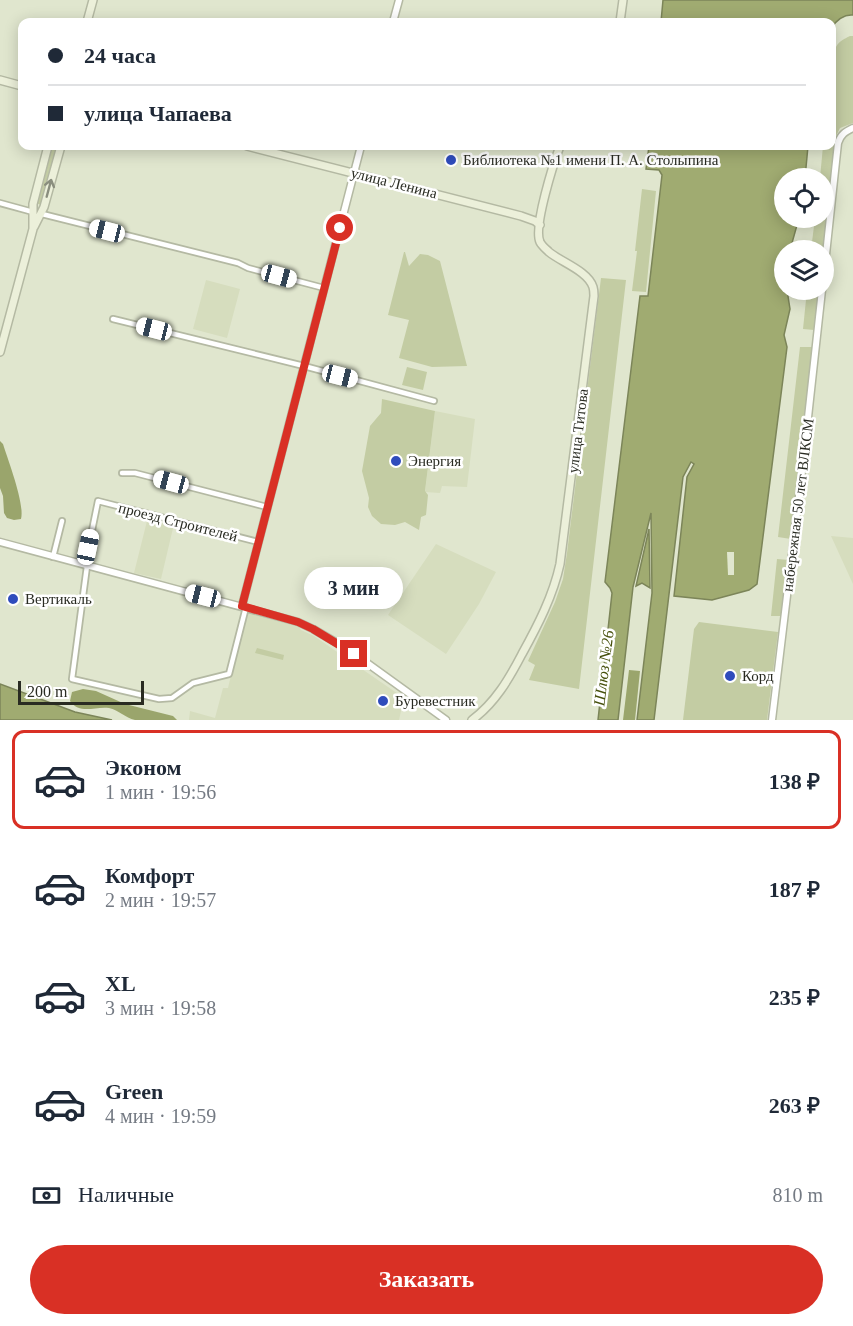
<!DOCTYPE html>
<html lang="ru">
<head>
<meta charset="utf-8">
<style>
	:root { --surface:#fff; --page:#f6f6f7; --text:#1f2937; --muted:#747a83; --line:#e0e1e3; --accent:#d93025 }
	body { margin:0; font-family:Georgia,serif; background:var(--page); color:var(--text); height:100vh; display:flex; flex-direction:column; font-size:22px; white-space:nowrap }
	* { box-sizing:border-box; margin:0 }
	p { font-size:20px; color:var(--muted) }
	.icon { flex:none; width:33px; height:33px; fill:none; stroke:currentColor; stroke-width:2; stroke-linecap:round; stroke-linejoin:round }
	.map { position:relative; height:720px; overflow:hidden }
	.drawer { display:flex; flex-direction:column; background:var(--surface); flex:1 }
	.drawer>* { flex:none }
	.top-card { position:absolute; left:18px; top:18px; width:818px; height:132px; border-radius:12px; box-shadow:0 3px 15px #0003; display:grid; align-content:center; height:132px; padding:0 30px; background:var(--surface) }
	.fabs { position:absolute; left:774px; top:168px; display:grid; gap:12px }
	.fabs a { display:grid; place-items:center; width:60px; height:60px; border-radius:50%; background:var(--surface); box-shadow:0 3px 15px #0003; font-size:30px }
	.scale { position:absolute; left:18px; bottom:15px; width:126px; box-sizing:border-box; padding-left:6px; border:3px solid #292b22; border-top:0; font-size:16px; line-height:21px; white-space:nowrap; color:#292b22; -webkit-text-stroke:4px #fff; paint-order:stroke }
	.end { position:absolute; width:27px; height:27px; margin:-14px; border:8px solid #d93025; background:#fff; box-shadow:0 0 0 3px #fff }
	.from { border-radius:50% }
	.bubble { position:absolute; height:42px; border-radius:21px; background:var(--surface); box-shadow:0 3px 15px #0003; font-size:20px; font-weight:800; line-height:42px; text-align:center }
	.car { position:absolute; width:18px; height:36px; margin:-18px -9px; border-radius:8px; box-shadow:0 0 4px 2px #0007; background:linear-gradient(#fff 24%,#345 0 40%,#fff 0 76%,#345 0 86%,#fff 0) }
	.top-card b { display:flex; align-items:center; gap:21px; height:57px; font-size:22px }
	.top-card b+b { border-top:2px solid var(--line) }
	.top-card i { width:15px; height:15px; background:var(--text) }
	ul { padding:10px 0 0; list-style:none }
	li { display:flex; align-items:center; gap:18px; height:99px; margin:0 12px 9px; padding:0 18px; border:3px solid transparent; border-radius:12px }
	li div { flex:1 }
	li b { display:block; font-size:22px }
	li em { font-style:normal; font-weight:800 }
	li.on { border-color:var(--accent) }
	li>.icon { width:54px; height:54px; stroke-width:1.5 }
	.pay { display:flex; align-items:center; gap:15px; height:66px; padding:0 30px; font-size:22px }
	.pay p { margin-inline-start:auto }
	.primary-button { display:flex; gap:12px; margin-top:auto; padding:12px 30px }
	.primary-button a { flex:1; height:69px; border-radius:36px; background:var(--accent); color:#fff; font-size:24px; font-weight:800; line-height:69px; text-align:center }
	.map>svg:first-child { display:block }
</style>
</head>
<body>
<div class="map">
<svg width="853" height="720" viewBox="0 0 853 720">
	<rect width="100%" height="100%" fill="#e0e6ce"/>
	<path fill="#d6ddbe" d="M 206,280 L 240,289 L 227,338 L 193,329 Z
		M 435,411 L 475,419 L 467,487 L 442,486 L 440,493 L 425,492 Z
		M 148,517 L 174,524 L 161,579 L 134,573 Z
		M 831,536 L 853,538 L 853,584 Z
		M 436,544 L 496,572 L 479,604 L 446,654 L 388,615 Z
		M 246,612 L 299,627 L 301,630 L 314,636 L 404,698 L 399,720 L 189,720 L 190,711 L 215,718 L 223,688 L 228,688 Z"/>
	<path fill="#c3cca3" d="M 850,36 L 853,36 L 853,123 L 840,128 L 835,138 L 823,250 L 811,250 L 815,218 L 824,218 L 824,178 L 820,178 L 823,146 L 831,146 C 831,123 827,65 836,47 C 839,41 844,39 850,36 Z
		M 51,146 L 58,146 L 41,205 L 36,203 Z
		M 642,189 L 656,191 L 646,292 L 632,291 L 637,251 L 635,251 Z
		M 404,252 L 405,252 L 409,266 L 420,254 L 428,255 L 440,261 L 467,366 L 432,367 L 399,358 L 409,320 L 388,315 Z
		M 601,278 L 626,280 L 579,689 L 529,680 L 535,665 L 528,661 L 555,602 L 563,579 L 567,553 Z
		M 807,290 L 818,290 L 814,330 L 803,329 Z
		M 800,347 L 812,347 L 791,539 L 778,537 Z
		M 407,367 L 427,372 L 423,390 L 402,385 Z
		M 382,399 L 435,411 L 425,491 L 428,495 L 426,515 L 421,517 L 419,530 L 405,522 L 395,525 L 381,524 L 372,516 L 368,507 L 369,498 L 362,471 L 370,426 L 381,413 Z
		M 777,559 L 789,560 L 782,616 L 771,616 Z
		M 699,622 L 778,632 L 767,720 L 683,720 L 694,629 Z
		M 257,648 L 284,655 L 283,660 L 255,653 Z"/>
	<path fill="#9aa56c" d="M 0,441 L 3,444 C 8,460 25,504 21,519 L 14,520 L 7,518 L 4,513 L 3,496 L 0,488 Z
		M 629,670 L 640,671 L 635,720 L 623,720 Z
		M 83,689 L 96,691 L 125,704 L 173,716 L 177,720 C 164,720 148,720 135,720 C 125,718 119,710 109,708 C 95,706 80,715 70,701 L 72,692 Z"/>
	<path fill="#a0ab71" stroke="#7c8559" stroke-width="1.5" d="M 663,0 L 853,0 L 853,15 C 844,14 836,21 831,28 L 831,22 L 661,22 Z
		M 649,146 L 808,146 L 805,178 L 784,178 L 784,218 L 799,218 L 790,250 L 784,250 L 784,290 L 787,290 L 790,309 L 784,335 L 787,347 L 757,584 L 749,590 L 712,600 L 674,596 L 687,477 L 694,464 L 691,462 L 683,477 L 654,720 L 637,720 L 652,593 L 651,513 L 633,587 L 618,720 L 598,720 L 612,593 L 610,588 L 605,582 L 640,296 L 648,296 L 662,175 L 659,170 L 646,169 Z
		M 649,529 L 650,588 L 642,583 L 636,586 Z
		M 0,684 L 75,712 L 112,720 L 0,720 Z"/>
	<path fill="#e0e6ce" d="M 727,552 L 734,552 L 734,575 L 728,575 Z"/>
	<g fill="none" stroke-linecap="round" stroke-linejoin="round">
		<g stroke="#b4b9a3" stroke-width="8">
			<path id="minor" d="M 0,203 L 33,212
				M 42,214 L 238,263 L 248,268 L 324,288
				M 113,319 L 304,366 L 434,401
				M 122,473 L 135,473 L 267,507
				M 53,557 L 62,521
				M 85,565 L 98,501 L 258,542
				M 87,566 L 72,679 L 159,699 L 172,698 L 193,683 L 229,674 L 246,607"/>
		</g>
		<g stroke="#b4b9a3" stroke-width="9">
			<path id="tertiary" d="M 393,22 L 399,0
				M 824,273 L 838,143 C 841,134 845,132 853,128
				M 0,542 L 298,622 L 313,629 L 349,650 L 446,720
				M 242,606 L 361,146
				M 772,720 L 803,463 L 822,290"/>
		</g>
		<g stroke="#b4b9a3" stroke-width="10">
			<path id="secondary" d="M 87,22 L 93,0
				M 620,22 L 623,0
				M 0,80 L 22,86
				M 247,146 L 521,216 L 535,221 L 540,225
				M 34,227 L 44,207 L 61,146
				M 0,352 L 33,229 L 33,204 L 48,146
				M 472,720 C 495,703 509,679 522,654 C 538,625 553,596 560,564 L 594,296 C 594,293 594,290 593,287 C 588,271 561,262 549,252 C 546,249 542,246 540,242 C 533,227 554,162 560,146"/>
		</g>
		<use href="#minor" stroke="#fff" stroke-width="4.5"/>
		<use href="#tertiary" stroke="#fff" stroke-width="6"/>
		<use href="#secondary" stroke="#ecf0da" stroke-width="7"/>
	</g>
	<defs><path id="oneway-shaft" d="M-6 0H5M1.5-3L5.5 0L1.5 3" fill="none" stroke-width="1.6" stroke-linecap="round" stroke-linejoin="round" transform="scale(1.5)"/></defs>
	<use stroke="#8a8e7e" href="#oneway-shaft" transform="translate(49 188) rotate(-75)"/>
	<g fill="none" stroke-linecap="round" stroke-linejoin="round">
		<path stroke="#d93025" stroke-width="8" d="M 340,228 L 242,606 L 298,622 L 313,629 L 354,654"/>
	</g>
	<g fill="#2f4cbc" stroke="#fff" stroke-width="2">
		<circle cx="451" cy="160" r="6"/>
		<circle cx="396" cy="461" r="6"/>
		<circle cx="13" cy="599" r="6"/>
		<circle cx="730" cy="676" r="6"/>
		<circle cx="383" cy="701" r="6"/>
	</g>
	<g text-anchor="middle" stroke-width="5" stroke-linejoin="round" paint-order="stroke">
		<g font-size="15" fill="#292b22" stroke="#fff" text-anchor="start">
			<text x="463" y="165">Библиотека №1 имени П. А. Столыпина</text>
			<text x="408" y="466">Энергия</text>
			<text x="25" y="604">Вертикаль</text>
			<text x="742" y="681">Корд</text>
			<text x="395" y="706">Буревестник</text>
		</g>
		<g font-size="15" fill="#292b22" stroke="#fff">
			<text transform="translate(394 183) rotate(14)" y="5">улица Ленина</text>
			<text transform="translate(578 431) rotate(-83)" y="5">улица Титова</text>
			<text transform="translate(798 505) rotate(-83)" y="5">набережная 50 лет ВЛКСМ</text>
			<text transform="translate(178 522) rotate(14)" y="5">проезд Строителей</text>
		</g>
		<g font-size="16" font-style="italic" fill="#46500c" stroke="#fff">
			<text transform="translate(603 668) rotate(-83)" y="6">Шлюз №26</text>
		</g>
	</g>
</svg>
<div class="fabs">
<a><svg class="icon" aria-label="locate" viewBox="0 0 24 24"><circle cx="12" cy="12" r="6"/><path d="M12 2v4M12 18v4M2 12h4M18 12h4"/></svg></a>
<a><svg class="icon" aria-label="layers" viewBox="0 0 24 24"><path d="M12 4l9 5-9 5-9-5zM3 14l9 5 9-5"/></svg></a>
</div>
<div class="scale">200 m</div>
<i class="end from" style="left:340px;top:228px"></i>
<i class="end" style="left:354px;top:654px"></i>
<div class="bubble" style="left:304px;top:567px;width:99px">3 мин</div>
<i class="car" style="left:107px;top:231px;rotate:284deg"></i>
<i class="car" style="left:279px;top:276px;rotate:105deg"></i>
<i class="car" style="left:154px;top:329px;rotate:284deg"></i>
<i class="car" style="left:340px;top:376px;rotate:104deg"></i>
<i class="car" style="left:171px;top:482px;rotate:285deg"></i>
<i class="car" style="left:88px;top:547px;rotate:12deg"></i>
<i class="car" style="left:203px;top:596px;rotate:284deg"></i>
<div class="top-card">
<b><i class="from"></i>24 часа</b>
<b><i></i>улица Чапаева</b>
</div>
</div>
<section class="drawer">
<ul>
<li class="on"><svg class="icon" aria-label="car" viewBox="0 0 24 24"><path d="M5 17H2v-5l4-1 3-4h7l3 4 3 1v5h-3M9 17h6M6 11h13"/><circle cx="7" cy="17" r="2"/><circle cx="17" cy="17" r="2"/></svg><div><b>Эконом</b><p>1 мин · 19:56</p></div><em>138 ₽</em></li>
<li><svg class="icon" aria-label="car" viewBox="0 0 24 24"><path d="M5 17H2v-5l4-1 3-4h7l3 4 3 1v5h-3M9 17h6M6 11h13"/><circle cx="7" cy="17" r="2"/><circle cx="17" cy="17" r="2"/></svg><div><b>Комфорт</b><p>2 мин · 19:57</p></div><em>187 ₽</em></li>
<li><svg class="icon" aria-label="car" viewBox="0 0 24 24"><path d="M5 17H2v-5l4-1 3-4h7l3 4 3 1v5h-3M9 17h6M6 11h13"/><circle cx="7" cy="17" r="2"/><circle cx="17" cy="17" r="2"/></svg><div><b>XL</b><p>3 мин · 19:58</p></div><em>235 ₽</em></li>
<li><svg class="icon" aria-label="car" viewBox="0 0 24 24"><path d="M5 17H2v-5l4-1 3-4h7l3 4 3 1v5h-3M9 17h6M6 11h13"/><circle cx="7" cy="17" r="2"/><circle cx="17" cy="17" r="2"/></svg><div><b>Green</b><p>4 мин · 19:59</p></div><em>263 ₽</em></li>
</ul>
<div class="pay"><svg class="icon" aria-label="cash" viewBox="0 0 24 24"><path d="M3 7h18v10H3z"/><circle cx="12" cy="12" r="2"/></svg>Наличные<p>810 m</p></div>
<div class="primary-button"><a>Заказать</a></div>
</section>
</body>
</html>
